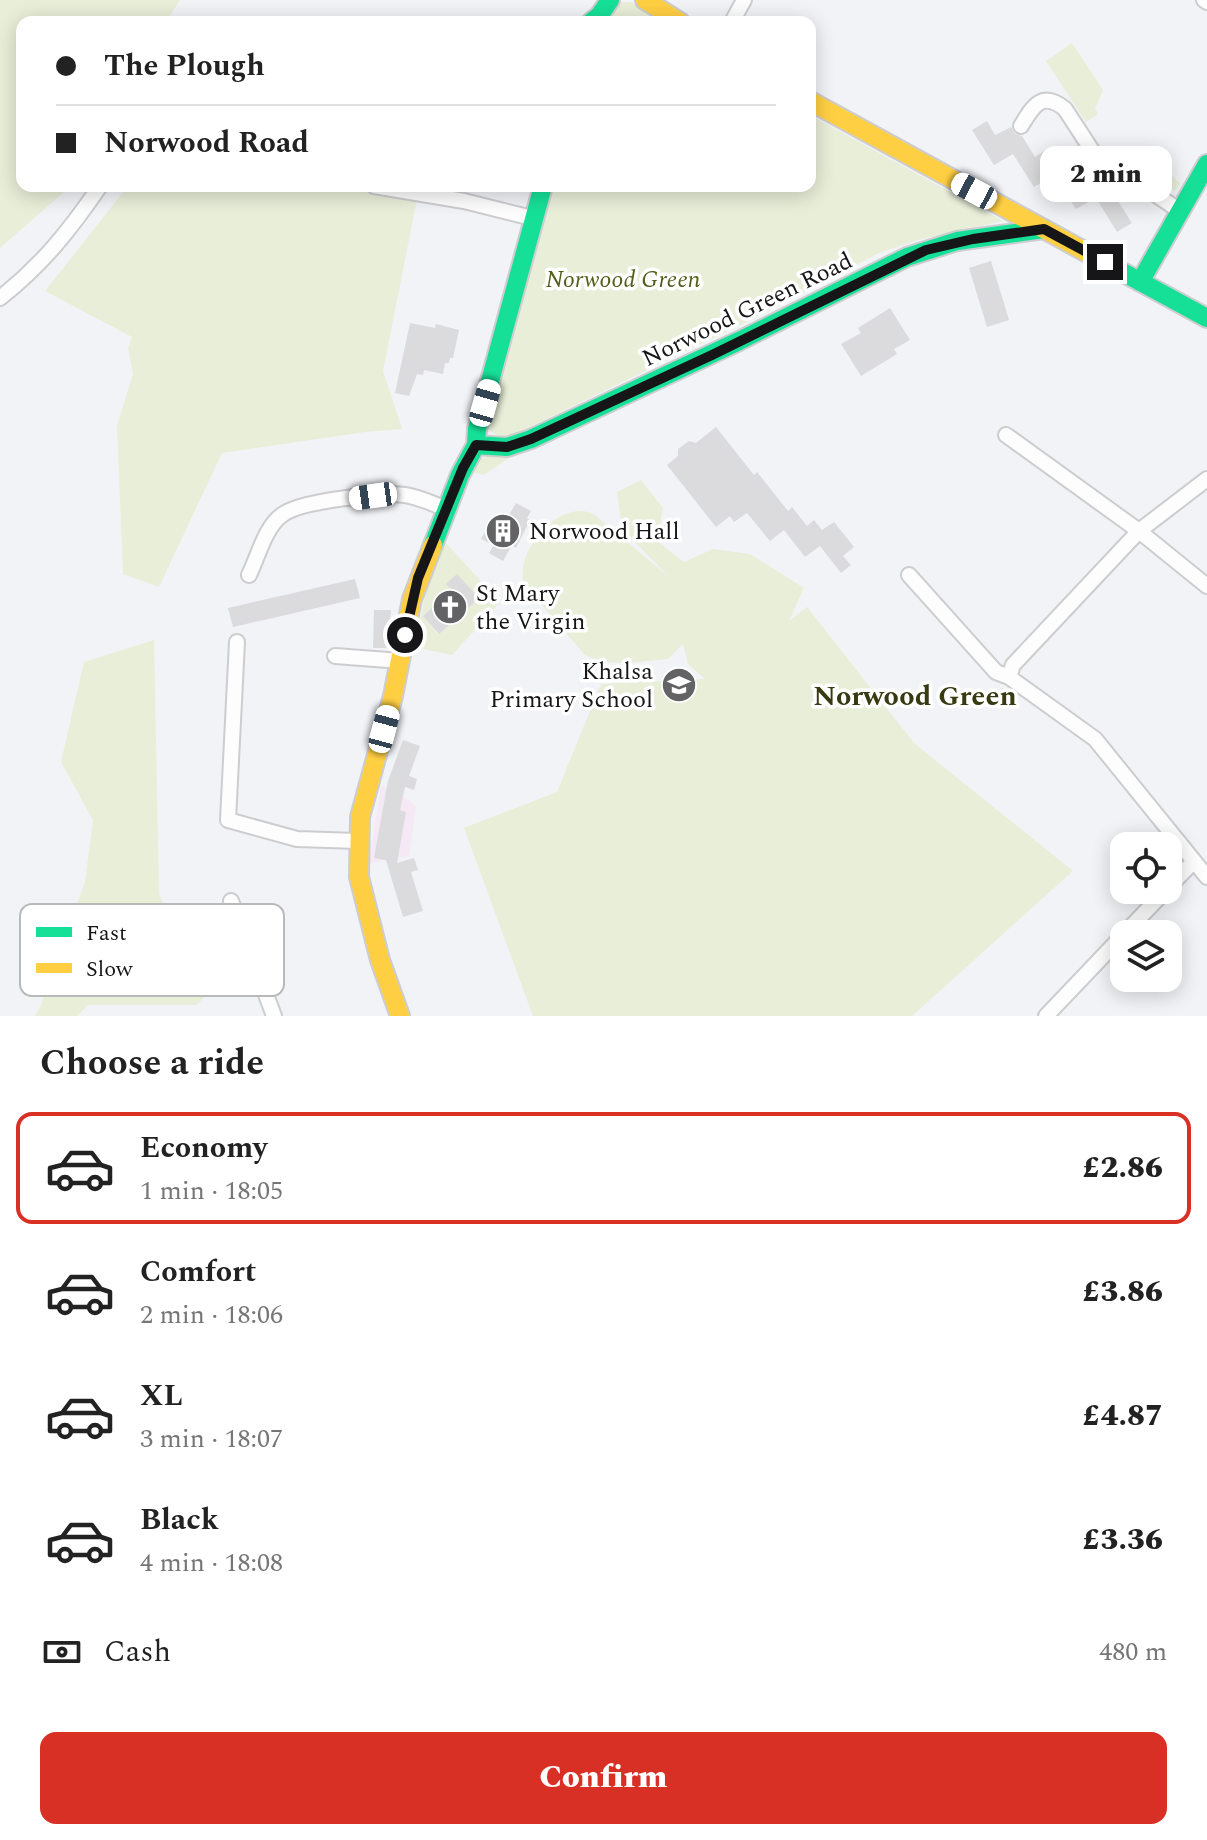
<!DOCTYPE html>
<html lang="en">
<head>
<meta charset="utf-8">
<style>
	:root { --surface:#fff; --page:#f6f6f6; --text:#222; --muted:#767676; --line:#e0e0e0; --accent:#d93025 }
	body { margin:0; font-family:Spectral,serif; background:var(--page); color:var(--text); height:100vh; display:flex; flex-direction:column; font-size:30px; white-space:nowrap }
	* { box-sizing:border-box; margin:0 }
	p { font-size:26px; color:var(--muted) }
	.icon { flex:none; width:44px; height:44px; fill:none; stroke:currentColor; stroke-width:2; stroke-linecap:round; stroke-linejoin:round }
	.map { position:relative; height:1016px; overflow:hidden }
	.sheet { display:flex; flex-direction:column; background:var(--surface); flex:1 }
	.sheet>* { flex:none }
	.hud { position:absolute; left:16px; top:16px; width:800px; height:176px; border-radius:16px; box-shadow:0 4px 20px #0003; display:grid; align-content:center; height:176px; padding:0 40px; background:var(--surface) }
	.fabs { position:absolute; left:1110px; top:832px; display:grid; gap:16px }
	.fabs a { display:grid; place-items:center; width:72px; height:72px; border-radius:16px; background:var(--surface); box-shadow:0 4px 20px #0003; font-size:40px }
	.end { position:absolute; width:36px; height:36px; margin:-18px; border:10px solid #161618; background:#fff; box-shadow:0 0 0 4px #fff }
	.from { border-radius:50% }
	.bubble { position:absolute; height:56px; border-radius:16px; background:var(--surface); box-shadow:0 4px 20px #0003; font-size:26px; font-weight:800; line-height:56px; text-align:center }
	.car { position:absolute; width:24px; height:48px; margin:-24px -12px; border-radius:10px; box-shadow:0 0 6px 2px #0007; background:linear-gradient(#fff 24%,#345 0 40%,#fff 0 76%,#345 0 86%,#fff 0) }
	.hud b { display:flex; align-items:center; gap:28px; height:76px; font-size:30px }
	.hud b+b { border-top:2px solid var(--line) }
	.hud i { width:20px; height:20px; background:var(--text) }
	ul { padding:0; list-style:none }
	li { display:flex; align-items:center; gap:24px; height:112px; margin:0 16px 12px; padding:0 24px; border:4px solid transparent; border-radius:16px }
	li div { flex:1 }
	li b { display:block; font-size:30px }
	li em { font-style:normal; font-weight:800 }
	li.on { border-color:var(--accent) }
	li>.icon { width:72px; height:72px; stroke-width:1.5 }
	h2 { padding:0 40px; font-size:36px; line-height:96px }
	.pay { display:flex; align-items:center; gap:20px; height:88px; padding:0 40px; font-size:30px }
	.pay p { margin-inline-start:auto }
	.button { display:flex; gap:16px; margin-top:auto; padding:16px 40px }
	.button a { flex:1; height:92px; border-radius:16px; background:var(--accent); color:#fff; font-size:32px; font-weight:800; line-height:92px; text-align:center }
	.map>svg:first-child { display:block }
</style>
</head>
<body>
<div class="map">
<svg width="1207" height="1016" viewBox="0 0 1207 1016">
	<rect width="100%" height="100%" fill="#f2f3f7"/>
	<path fill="#f4e9f4" d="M 381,786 L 395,790 L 416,806 L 409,856 L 369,863 Z"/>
	<path fill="#e8eed8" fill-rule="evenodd" d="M 0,0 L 180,0 L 166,22 L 22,22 L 22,186 L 71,186 L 0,248 Z
		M 620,2 L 631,2 L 663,22 L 604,22 Z
		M 1072,43 L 1103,90 L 1095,109 L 1098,114 L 1086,122 L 1046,61 Z
		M 810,115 L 1003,221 L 918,240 L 879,253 L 767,312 L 509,437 L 499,436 L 488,430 L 486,422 L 551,186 L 810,186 Z
		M 1129,152 L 1139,167 L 1129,171 L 1121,168 L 1115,162 Z
		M 1162,162 L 1167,172 L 1180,183 L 1175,191 L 1153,177 Z
		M 128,186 L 367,186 L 417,199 L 383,371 L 402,429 L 365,432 L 222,453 L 159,587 L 123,574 L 117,426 L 133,374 L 128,348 L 132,337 L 45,291 Z
		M 519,451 L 484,475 L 471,472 C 483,450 496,454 519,451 Z
		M 641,480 L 663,508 L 657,541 L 684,562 L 713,549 L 750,554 L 804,588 L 789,621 L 807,607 L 914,743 L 1073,871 L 912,1016 L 533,1016 L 464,828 L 557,792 L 601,684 L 705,679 L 688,664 L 683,644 L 668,659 C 641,661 608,669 584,654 L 524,584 C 514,551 561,496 595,515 L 669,577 L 622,529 L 617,492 Z
		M 445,542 L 500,602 L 452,655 L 414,647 L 428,582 ZM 447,584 L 478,598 L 438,634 L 423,616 L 452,590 Z
		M 154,640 L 159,894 L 205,997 L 196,1005 L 88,1005 L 77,1016 L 35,1016 L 41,1005 L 85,882 L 93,820 L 61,762 L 84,662 Z"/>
	<path fill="#dbdadc" d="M 987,121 L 995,135 L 1011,127 L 1015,134 L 1022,136 L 1035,157 L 1049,148 L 1062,156 L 1077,179 L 1091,171 L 1094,173 L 1107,184 L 1132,223 L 1117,232 L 1096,198 L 1076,209 L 1054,175 L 1034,187 L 1013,154 L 994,165 L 972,130 Z
		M 991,261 L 1009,320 L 987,327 L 969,268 Z
		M 890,308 L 910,340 L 894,349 L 897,354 L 861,376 L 841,344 L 861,333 L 858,328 Z
		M 410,323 L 435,328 L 436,324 L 459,330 L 453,358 L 450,358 L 449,363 L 445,363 L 443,374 L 424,370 L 423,375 L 417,374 L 409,396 L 395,393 Z
		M 716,427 L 754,475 L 757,472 L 788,511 L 792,507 L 807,526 L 814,520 L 822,530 L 834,522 L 854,547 L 843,556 L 851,565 L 841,573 L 820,546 L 805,557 L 784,530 L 770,541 L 747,513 L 734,522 L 730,516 L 716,527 L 667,465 L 678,456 L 678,449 L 689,441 L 696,443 Z
		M 516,503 L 531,511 L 527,518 L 530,520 L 516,548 L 512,545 L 503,561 L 489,553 L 494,545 L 481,539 L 493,518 L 504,524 Z
		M 457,574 L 479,598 L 439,634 L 423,616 L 452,590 L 446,584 Z
		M 355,579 L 360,598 L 233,627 L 228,608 Z
		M 374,610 L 391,610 L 388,648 L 373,648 Z
		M 403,740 L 420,746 L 409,776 L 417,779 L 414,790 L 405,787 L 400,810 L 406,812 L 397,863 L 414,858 L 418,870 L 411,872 L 423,911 L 403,917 L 386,860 L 374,858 L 388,781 Z"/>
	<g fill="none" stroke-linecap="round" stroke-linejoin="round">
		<g stroke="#cdcdd0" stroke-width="18">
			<path id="street" d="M 1204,0 L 1207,2
				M 732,22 L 744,0
				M 1021,126 C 1033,106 1042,90 1065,109 L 1106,172 L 1118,179 L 1149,190 L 1180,211
				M 374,186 L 464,201 L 536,219
				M 0,298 C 42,265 70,230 100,186
				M 1006,435 L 1139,531 L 1207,586
				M 249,575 C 258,557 265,527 282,515 C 299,501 382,492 405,495 C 419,497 433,504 447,509
				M 909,575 L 996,672 L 1009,677 L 1095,739 L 1207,877
				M 237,642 L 228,820 L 297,839 L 358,841
				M 335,656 L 401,661
				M 1009,677 L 1013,665 L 1139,531 L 1207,479
				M 1168,888 L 1193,862
				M 231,901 L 274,1016
				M 1046,1016 L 1166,890"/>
		</g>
		<g stroke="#cdcdd0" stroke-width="22">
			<path id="fast" d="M 591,22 L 599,16 L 610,0
				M 1104,262 L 1207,318
				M 1140,282 L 1207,164
				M 476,445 L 507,447 L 531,439 L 739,341 L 907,257 L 957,241 L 1044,229
				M 433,545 L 460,475 L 476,445 L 477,429 L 543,186"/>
		</g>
		<g stroke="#cdcdd0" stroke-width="22">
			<path id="slow" d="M 645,0 L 680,22
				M 810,101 L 1104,262
				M 400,1016 L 380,960 L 359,877 L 360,817 L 393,696 L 412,599 L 433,545"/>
		</g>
		<use href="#street" stroke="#fdfdfe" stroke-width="14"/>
		<use href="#fast" stroke="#16e098" stroke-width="18"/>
		<use href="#slow" stroke="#ffcf43" stroke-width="18"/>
	</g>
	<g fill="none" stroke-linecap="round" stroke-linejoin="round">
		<path stroke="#161618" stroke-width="10" d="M 405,635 L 418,578 L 463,468 L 476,445 L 507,447 L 531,439 L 712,355 L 926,250 L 973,239 L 1044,229 L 1105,262"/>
	</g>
	<defs>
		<g id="building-disc" transform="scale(1.8)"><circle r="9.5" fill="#636366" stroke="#fff"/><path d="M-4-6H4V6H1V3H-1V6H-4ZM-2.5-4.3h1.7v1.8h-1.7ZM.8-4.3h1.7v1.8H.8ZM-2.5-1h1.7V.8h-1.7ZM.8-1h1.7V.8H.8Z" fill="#fff"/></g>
		<g id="church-disc" transform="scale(1.8)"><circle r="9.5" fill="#636366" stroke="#fff"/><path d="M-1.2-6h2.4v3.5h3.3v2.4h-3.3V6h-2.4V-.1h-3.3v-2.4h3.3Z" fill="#fff"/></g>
		<g id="school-disc" transform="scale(1.8)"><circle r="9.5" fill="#636366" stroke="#fff"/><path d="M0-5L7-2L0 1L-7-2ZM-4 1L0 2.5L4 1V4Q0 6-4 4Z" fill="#fff"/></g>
	</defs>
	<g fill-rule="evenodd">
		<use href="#building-disc" x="503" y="531"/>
		<use href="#church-disc" x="450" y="607"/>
		<use href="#school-disc" x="679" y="685"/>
	</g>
	<g text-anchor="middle" stroke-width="7" stroke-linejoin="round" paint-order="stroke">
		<g font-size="24" font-style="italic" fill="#545e1b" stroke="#fff">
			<text x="623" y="287">Norwood Green</text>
		</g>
		<g font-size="24" fill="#161618" stroke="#fff">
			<text transform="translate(747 309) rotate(-26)" y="8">Norwood Green Road</text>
		</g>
		<g font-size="24" fill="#161618" stroke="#fff" text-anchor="start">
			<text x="529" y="539">Norwood Hall</text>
			<text x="476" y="601">St Mary<tspan x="476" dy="28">the Virgin</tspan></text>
			<text x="653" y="679" text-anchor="end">Khalsa<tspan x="653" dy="28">Primary School</tspan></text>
		</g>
		<g font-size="28" font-weight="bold" fill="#383a11" stroke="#fff">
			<text x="915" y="705">Norwood Green</text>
		</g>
	</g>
	<rect x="20" y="904" width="264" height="92" rx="12" fill="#fff" stroke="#b9b9ba" stroke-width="2"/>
	<rect x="36" y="927" width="36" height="10" fill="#16e098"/>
	<rect x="36" y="963" width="36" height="10" fill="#ffcf43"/>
	<g font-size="22" fill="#161618">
		<text x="86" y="940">Fast</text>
		<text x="86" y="976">Slow</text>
	</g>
</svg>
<div class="fabs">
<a><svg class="icon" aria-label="locate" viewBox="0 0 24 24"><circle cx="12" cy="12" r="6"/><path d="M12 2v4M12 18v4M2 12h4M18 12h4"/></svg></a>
<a><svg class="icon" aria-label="layers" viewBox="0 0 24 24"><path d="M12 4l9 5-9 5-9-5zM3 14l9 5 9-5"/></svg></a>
</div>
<i class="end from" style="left:405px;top:635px"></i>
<i class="end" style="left:1105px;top:262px"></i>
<div class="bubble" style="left:1040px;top:146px;width:132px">2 min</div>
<i class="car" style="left:974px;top:191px;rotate:298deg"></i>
<i class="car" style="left:485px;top:403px;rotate:16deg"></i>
<i class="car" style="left:373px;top:496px;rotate:262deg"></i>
<i class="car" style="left:384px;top:729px;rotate:15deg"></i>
<div class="hud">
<b><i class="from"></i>The Plough</b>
<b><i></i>Norwood Road</b>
</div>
</div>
<section class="sheet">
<h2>Choose a ride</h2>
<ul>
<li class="on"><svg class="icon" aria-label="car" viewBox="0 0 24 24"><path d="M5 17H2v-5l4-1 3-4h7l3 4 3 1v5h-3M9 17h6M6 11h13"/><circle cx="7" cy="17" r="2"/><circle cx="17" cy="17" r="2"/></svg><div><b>Economy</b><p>1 min · 18:05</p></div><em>£2.86</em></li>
<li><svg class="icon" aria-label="car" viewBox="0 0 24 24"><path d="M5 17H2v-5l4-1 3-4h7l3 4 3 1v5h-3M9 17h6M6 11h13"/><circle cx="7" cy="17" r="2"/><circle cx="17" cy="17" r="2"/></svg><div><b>Comfort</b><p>2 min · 18:06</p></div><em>£3.86</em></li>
<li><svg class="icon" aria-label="car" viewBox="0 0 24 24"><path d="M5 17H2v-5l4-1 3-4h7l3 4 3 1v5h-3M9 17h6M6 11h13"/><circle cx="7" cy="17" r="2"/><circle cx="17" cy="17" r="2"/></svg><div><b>XL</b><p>3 min · 18:07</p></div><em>£4.87</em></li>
<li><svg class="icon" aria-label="car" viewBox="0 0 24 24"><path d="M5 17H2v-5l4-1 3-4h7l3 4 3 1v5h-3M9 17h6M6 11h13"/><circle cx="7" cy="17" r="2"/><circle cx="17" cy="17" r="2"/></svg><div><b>Black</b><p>4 min · 18:08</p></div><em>£3.36</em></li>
</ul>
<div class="pay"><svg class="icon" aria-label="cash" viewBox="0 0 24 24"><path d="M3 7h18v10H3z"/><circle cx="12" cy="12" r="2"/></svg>Cash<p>480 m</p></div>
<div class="button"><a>Confirm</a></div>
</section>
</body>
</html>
